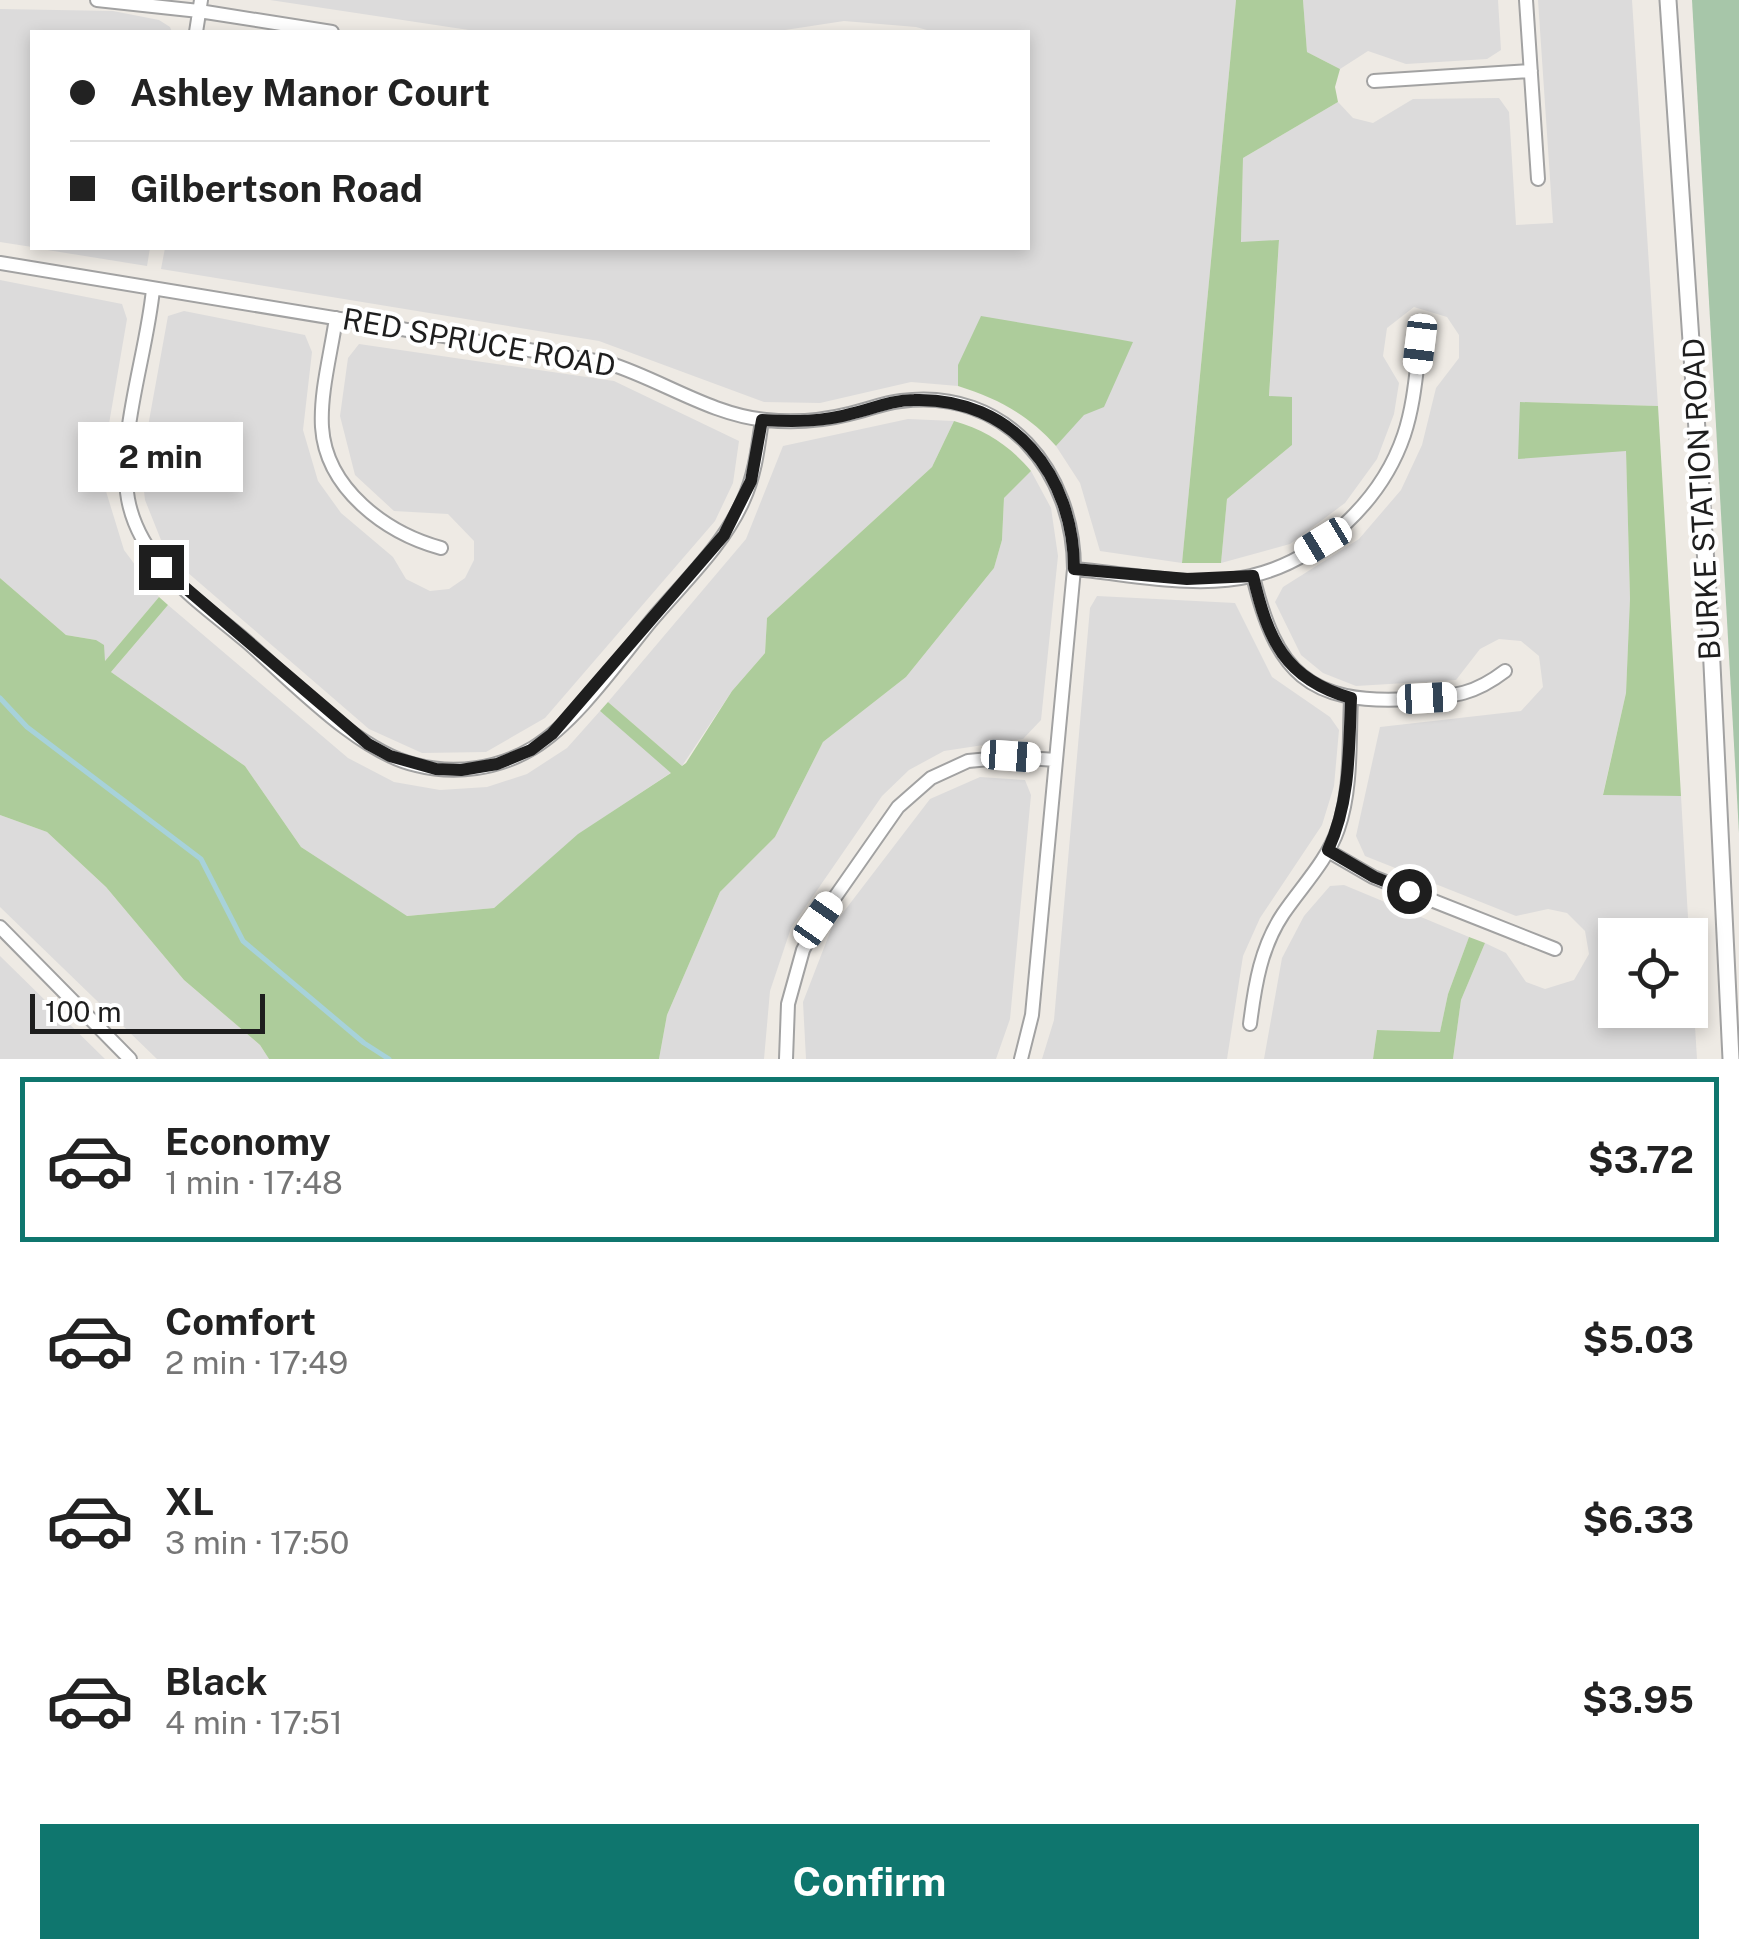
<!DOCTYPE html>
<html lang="en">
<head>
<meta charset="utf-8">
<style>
	:root { --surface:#fff; --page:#f2f2f2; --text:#222; --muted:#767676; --line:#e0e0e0; --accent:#0f766e }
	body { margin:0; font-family:"Public Sans",sans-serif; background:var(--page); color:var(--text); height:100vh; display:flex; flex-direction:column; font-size:38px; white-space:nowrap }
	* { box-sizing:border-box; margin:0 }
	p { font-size:32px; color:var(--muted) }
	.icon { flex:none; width:55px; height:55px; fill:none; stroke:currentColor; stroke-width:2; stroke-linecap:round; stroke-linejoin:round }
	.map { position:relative; height:1059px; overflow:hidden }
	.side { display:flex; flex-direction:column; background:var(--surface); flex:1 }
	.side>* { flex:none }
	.banner { position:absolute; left:30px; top:30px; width:1000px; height:220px; border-radius:0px; box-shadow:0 5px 15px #0003; display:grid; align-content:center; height:220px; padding:0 40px; background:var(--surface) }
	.fabs { position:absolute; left:1598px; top:918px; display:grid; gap:20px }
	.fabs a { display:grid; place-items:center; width:110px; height:110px; border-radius:0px; background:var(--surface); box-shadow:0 5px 15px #0003; font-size:50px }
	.scale { position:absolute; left:30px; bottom:25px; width:235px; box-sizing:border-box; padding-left:10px; border:5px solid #1e1e1e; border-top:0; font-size:28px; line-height:35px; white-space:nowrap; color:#1e1e1e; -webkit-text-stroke:8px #fff; paint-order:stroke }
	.end { position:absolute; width:45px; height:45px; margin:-22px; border:12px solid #1e1e1e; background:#fff; box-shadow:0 0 0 5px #fff }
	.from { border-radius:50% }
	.bubble { position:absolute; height:70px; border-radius:0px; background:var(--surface); box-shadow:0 5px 15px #0003; font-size:32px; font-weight:700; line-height:70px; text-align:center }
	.car { position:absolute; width:30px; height:60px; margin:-30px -15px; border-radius:12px; box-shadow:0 0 8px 2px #0007; background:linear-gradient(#fff 24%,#345 0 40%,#fff 0 76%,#345 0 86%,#fff 0) }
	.banner b { display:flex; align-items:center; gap:35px; height:95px; font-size:38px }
	.banner b+b { border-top:2px solid var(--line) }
	.banner i { width:25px; height:25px; background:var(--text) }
	ul { padding:18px 0 0; list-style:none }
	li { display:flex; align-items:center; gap:30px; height:165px; margin:0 20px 15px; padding:0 20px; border:5px solid transparent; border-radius:0px }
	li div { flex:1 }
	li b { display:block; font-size:38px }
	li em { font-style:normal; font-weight:700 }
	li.active { border-color:var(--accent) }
	li>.icon { width:90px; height:90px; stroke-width:1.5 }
	.button { display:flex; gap:20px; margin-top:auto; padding:20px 40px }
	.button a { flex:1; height:115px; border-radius:0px; background:var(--accent); color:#fff; font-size:40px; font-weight:700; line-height:115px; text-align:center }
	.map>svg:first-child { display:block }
</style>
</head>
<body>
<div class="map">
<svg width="1739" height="1059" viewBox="0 0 1739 1059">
	<rect width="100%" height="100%" fill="#eeeae4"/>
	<path fill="#dcdbdb" d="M 270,0 L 1236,0 L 1182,563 L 1100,551 L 1080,483 L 1056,446 L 1117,374 L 1132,342 L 958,365 L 958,386 L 911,382 L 820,403 L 764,402 L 599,341 L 161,269 L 165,248 L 1028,248 L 1028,32 L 934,32 L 916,27 L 844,21 L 772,32 L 482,32 Z
		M 1303,0 L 1498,0 L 1501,50 L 1487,59 L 1406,64 L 1368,51 L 1340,69 L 1307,52 Z
		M 1538,0 L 1632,0 L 1658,406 L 1520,402 L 1626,450 L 1630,598 L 1626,693 L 1603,794 L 1681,796 L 1689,935 L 1615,935 L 1615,1010 L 1690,1010 L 1690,945 L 1697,1059 L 1453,1059 L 1461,1000 L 1485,943 L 1506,953 L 1526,982 L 1545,989 L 1574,980 L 1589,954 L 1585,931 L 1567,913 L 1548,909 L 1516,916 L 1365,856 L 1356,836 L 1380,727 L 1521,711 L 1543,687 L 1539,656 L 1521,641 L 1499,639 L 1480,649 L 1456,680 L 1356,686 L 1323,673 L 1301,655 L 1275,602 L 1283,587 L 1359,539 L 1401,490 L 1422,445 L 1436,388 L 1459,358 L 1459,335 L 1447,317 L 1414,307 L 1387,328 L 1383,356 L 1399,383 L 1394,414 L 1377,459 L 1345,503 L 1290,544 L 1221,563 L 1227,499 L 1292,445 L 1292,398 L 1269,397 L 1279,241 L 1241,243 L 1243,158 L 1338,102 L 1353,118 L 1373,123 L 1413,99 L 1499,98 L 1509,112 L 1516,225 L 1553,223 Z
		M 0,9 L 113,11 L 159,20 L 170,27 L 172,32 L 32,32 L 32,247 L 0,242 Z
		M 35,248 L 150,248 L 147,266 Z
		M 0,280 L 122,304 L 127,319 L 105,447 L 105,488 L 124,550 L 159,597 L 104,662 L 96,640 L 66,635 L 0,578 Z
		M 184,311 L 305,335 L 312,352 L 303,430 L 318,481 L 341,513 L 393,557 L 406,579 L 430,591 L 449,589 L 465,578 L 474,560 L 474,541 L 448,514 L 394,511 L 355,475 L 340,416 L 348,358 L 359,344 L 614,381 L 739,441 L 733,483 L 715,521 L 545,718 L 486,752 L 422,753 L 369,729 L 187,572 L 161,540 L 145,500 L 141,465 L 168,316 Z
		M 908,419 L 954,421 L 932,467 L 767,618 L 765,653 L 732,691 L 682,766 L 608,702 L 746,539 L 783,446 Z
		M 1031,471 L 1051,508 L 1058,556 L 1041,720 L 1023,739 L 944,751 L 909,770 L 882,796 L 791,928 L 770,991 L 764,1059 L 659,1059 L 667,1015 L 720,892 L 775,837 L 823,742 L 906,677 L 994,568 L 1002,540 L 1004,498 Z
		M 1097,596 L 1235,603 L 1272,677 L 1330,717 L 1339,730 L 1334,786 L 1322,825 L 1260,918 L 1243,956 L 1227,1059 L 1042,1059 L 1054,1020 L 1090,608 Z
		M 168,605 L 348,758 L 394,782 L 440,790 L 487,787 L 527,774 L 567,748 L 600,711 L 672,772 L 579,834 L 494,908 L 406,916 L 301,847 L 245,766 L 111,672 Z
		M 980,777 L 1025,780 L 1031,795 L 1010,1019 L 996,1059 L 806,1059 L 803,1002 L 832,927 L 930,799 Z
		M 0,815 L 47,832 L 106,887 L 184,980 L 260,1045 L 269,1059 L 157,1059 L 0,907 Z
		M 1344,885 L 1469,937 L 1448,994 L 1440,1032 L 1377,1030 L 1373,1059 L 1264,1059 L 1282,958 L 1304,916 L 1330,886 Z
		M 0,956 L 105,1059 L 0,1059 Z"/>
	<path fill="#adcc9b" d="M 1236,0 L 1303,0 L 1307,52 L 1340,69 L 1335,87 L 1338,102 L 1243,158 L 1241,242 L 1279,240 L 1269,396 L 1292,397 L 1292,445 L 1227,499 L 1221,563 L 1182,563 Z
		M 981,316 L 1117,339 L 1133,342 L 1104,407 L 1084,415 L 1056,446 C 1029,415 997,398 958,386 L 958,365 Z
		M 1520,402 L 1658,406 L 1681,796 L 1603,795 L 1626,693 L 1630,598 L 1626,451 L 1518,459 Z
		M 954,421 C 986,430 1010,446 1031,471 L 1004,498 L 1002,540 L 994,568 L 906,677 L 823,742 L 775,837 L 720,892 L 667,1015 L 659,1059 L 269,1059 L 260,1045 L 184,980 L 106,887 L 47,832 L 0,815 L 0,578 L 66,635 L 96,640 L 104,645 L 105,661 L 159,597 L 168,605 L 111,672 L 245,766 L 301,847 L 407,916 L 494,908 L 578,834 L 671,773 L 600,711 L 608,702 L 682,766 L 686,763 L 732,691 L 765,653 L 767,618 L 932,467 Z
		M 1469,937 L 1485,943 L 1461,1000 L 1453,1059 L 1373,1059 L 1377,1030 L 1440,1032 L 1448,994 Z"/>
	<path fill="#a7c6a9" d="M 1692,0 L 1739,0 L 1739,833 Z"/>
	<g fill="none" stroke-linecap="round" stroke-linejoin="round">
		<path stroke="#a7d2da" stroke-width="5" d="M 0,698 L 27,727 L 201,859 L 243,941 L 364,1043 L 389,1059"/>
		<g stroke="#a2a2a2" stroke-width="16">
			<path id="minor" d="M 97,0 L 199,11 L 332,32
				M 1526,0 L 1538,179
				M 196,32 L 201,0
				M 1374,81 L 1531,71
				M 0,263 L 608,363 C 660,379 711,415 766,420 C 794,423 821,421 849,414 C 867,410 883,403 901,401 C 1006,387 1074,472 1074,569 L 1032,1015 L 1021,1059
				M 153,289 C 147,354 117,435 128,499 C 140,564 199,601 246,641 C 292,681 358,752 416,765 C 455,775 498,769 533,748 C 577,721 618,661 651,621 C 683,583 723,546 743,501 C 755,475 758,448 762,420
				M 336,318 C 331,353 320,392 322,427 C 326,489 386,533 441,548
				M 1074,569 C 1130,574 1196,589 1251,576 C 1320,560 1382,500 1404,435 C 1414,405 1416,374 1420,343
				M 1253,576 C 1276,672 1308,705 1410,699 C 1451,696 1471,697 1505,671
				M 1328,851 L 1373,877 L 1555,949
				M 0,927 L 130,1059
				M 1250,1024 C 1255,984 1261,947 1283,914 C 1302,886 1327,861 1338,829 C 1352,789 1349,741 1351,699
				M 786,1059 L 788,1004 L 803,950 L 819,920 L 898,807 L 931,778 L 968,761 L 1011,757 L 1056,760"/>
		</g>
		<g stroke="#a2a2a2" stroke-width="19">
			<path id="tertiary" d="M 1668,0 L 1710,623 L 1731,1059"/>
		</g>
		<use href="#minor" stroke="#fff" stroke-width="12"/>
		<use href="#tertiary" stroke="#fff" stroke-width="15"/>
	</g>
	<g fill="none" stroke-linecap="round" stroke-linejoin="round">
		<path stroke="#1e1e1e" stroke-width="12" d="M 161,567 L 368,744 L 390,756 L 436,769 L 461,770 L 497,764 L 531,750 L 552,734 L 724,535 L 751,481 L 762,420 C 793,422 823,422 854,413 C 874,408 893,400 914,400 C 1013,397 1074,476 1074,569 L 1187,579 L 1253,576 C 1268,639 1284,679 1351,698 C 1349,751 1350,802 1328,850 L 1374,877 L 1409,891"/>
	</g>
	<g text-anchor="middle" stroke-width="8" stroke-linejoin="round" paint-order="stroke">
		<g font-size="30" fill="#1e1e1e" stroke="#fff">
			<text transform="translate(479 343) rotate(10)" y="10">RED SPRUCE ROAD</text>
			<text transform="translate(1702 499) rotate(-93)" y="10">BURKE STATION ROAD</text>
		</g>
	</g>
</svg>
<div class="fabs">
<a><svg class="icon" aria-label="locate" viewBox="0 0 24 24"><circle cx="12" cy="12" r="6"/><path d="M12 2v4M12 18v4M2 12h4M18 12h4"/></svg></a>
</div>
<div class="scale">100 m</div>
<i class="end from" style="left:1409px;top:891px"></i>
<i class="end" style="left:161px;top:567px"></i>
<div class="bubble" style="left:78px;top:422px;width:165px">2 min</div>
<i class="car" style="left:1420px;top:344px;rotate:187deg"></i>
<i class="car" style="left:1323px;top:541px;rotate:239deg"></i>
<i class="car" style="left:1427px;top:698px;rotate:87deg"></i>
<i class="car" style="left:1011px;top:756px;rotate:94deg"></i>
<i class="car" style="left:818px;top:920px;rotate:35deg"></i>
<div class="banner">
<b><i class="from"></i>Ashley Manor Court</b>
<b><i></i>Gilbertson Road</b>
</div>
</div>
<section class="side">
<ul>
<li class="active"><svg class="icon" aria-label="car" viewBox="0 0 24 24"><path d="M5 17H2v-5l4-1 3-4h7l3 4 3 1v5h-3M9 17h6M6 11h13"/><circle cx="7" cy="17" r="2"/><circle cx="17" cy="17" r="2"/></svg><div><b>Economy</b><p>1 min · 17:48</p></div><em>$3.72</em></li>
<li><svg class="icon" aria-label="car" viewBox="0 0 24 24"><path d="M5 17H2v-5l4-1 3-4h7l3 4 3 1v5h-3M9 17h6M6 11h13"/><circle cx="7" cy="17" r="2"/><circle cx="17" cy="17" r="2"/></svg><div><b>Comfort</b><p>2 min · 17:49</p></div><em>$5.03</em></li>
<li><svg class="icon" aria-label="car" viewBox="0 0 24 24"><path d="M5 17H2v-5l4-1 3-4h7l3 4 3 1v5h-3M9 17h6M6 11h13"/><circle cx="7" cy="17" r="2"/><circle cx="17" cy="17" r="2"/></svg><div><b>XL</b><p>3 min · 17:50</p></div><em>$6.33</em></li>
<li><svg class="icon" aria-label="car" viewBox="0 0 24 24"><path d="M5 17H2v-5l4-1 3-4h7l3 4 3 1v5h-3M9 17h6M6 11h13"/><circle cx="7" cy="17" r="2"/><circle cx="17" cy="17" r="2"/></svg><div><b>Black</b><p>4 min · 17:51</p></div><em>$3.95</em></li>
</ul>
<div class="button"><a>Confirm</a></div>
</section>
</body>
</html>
